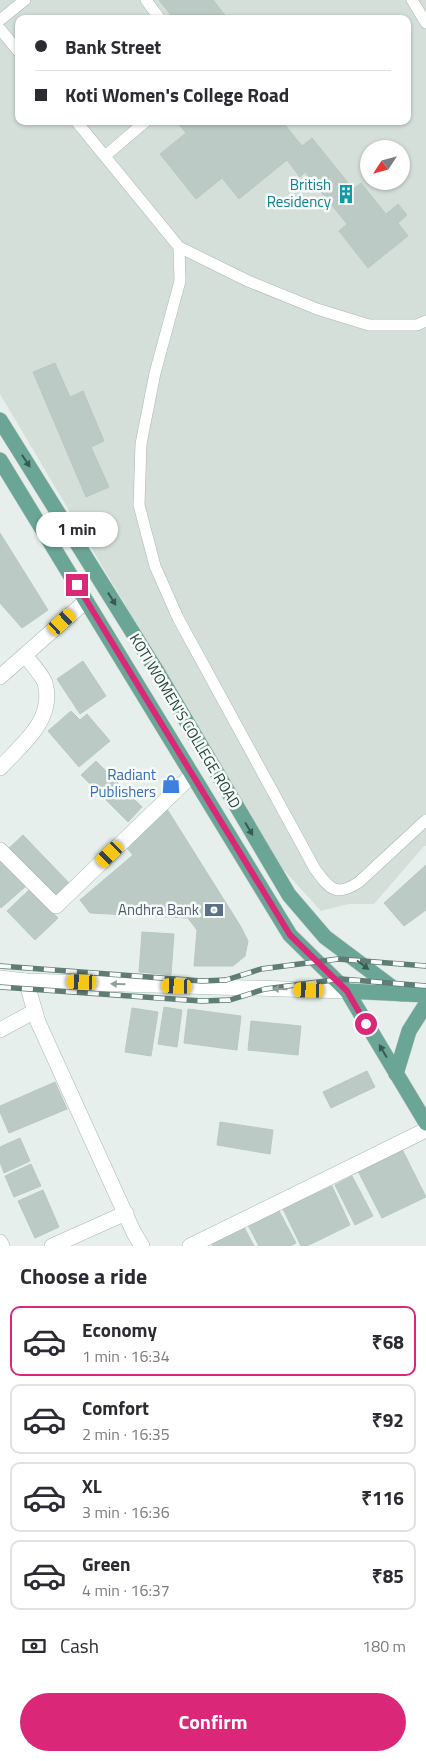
<!DOCTYPE html>
<html lang="en">
<head>
<meta charset="utf-8">
<style>
	:root { --surface:#fff; --page:#f7f7f7; --text:#2b2b33; --muted:#7c7c81; --line:#e1e1e2; --accent:#db2777 }
	body { margin:0; font-family:"Titillium Web",sans-serif; background:var(--page); color:var(--text); height:100vh; display:flex; flex-direction:column; font-size:19px; white-space:nowrap }
	* { box-sizing:border-box; margin:0 }
	p { font-size:16px; color:var(--muted) }
	.icon { flex:none; width:28px; height:28px; fill:none; stroke:currentColor; stroke-width:2; stroke-linecap:round; stroke-linejoin:round }
	.map { position:relative; height:1246px; overflow:hidden }
	.side { display:flex; flex-direction:column; background:var(--surface); flex:1 }
	.side>* { flex:none }
	.top-card { position:absolute; left:15px; top:15px; width:396px; height:110px; border-radius:10px; box-shadow:0 1px 4px #0004; display:grid; align-content:center; height:110px; padding:0 20px; background:var(--surface) }
	.needle { width:32px; rotate:234deg }
	.tools { position:absolute; left:360px; top:140px; display:grid; gap:10px }
	.tools a { display:grid; place-items:center; width:50px; height:50px; border-radius:50%; background:var(--surface); box-shadow:0 1px 4px #0004; font-size:25px }
	.end { position:absolute; width:22px; height:22px; margin:-11px; border:6px solid #db2777; background:#fff; box-shadow:0 0 0 2px #fff }
	.from { border-radius:50% }
	.bubble { position:absolute; height:35px; border-radius:18px; background:var(--surface); box-shadow:0 1px 4px #0004; font-size:16px; font-weight:700; line-height:35px; text-align:center }
	.car { position:absolute; width:15px; height:30px; margin:-15px -8px; border-radius:6px; box-shadow:0 0 4px 1px #0007; background:linear-gradient(#f5c518 24%,#345 0 40%,#f5c518 0 76%,#345 0 86%,#f5c518 0) }
	.top-card b { display:flex; align-items:center; gap:18px; height:48px; font-size:19px }
	.top-card b+b { border-top:1px solid var(--line) }
	.top-card i { width:12px; height:12px; background:var(--text) }
	ul { padding:0; list-style:none }
	li { display:flex; align-items:center; gap:15px; height:70px; margin:0 10px 8px; padding:0 10px; border:2px solid var(--line); border-radius:10px }
	li div { flex:1 }
	li b { display:block; font-size:19px }
	li em { font-style:normal; font-weight:700 }
	li.current { border-color:var(--accent) }
	li>.icon { width:45px; height:45px; stroke-width:1.5 }
	h2 { padding:0 20px; font-size:22px; line-height:60px }
	.pay { display:flex; align-items:center; gap:12px; height:55px; padding:0 20px; font-size:19px }
	.pay p { margin-inline-start:auto }
	.button { display:flex; gap:10px; margin-top:auto; padding:10px 20px }
	.button a { flex:1; height:58px; border-radius:30px; background:var(--accent); color:#fff; font-size:20px; font-weight:700; line-height:58px; text-align:center }
	.map>svg:first-child { display:block }
</style>
</head>
<body>
<div class="map">
<svg width="426" height="1246" viewBox="0 0 426 1246">
	<rect width="100%" height="100%" fill="#e6efeb"/>
	<path fill="#d4dfda" fill-rule="evenodd" d="M 0,0 L 426,0 L 426,846 L 424,846 L 374,904 L 349,904 L 321,911 L 280,866 L 0,394 ZM 19,19 L 408,19 L 408,121 L 19,121 ZM 369,149 L 401,149 L 401,181 L 369,181 Z"/>
	<path fill="#bbcac4" stroke="#b8c9c2" d="M 159,0 L 213,0 L 228,19 L 174,19 Z
		M 176,121 L 282,121 L 302,146 L 312,138 L 353,189 L 361,183 L 386,214 L 398,204 L 407,215 L 398,223 L 408,236 L 368,268 L 339,231 L 347,224 L 305,172 L 300,177 L 287,160 L 239,199 L 222,178 L 196,199 L 160,154 L 186,133 Z
		M 55,363 L 70,397 L 83,391 L 104,441 L 91,447 L 109,487 L 86,497 L 33,372 Z
		M 0,533 L 48,610 L 22,628 L 0,603 Z
		M 83,661 L 106,696 L 80,714 L 57,679 Z
		M 71,711 L 80,720 L 87,714 L 110,741 L 79,767 L 48,731 Z
		M 96,761 L 142,807 L 128,822 L 81,775 Z
		M 167,809 L 241,927 L 248,941 L 245,956 L 233,966 L 194,966 L 197,930 L 188,918 L 90,913 L 80,900 L 133,855 L 125,846 Z
		M 23,835 L 71,885 L 55,901 L 7,850 Z
		M 0,860 L 25,887 L 1,908 L 0,906 Z
		M 426,865 L 426,910 L 404,926 L 384,903 Z
		M 30,889 L 58,918 L 35,940 L 7,911 Z
		M 142,932 L 174,934 L 171,975 L 139,972 Z
		M 164,1007 L 182,1010 L 177,1047 L 158,1044 Z
		M 132,1008 L 158,1012 L 151,1056 L 125,1052 Z
		M 188,1009 L 241,1016 L 237,1050 L 184,1043 Z
		M 251,1021 L 301,1026 L 298,1055 L 248,1050 Z
		M 367,1071 L 375,1087 L 331,1108 L 323,1092 Z
		M 55,1082 L 67,1109 L 9,1133 L 0,1112 L 0,1106 Z
		M 220,1122 L 273,1130 L 270,1154 L 217,1145 Z
		M 20,1138 L 30,1161 L 4,1173 L 0,1162 L 0,1147 Z
		M 402,1149 L 426,1197 L 382,1218 L 358,1171 Z
		M 31,1164 L 41,1186 L 14,1197 L 5,1176 Z
		M 352,1176 L 373,1216 L 355,1225 L 335,1185 Z
		M 332,1186 L 350,1225 L 307,1246 L 301,1246 L 283,1209 Z
		M 43,1190 L 59,1227 L 35,1238 L 18,1201 Z
		M 278,1209 L 296,1243 L 290,1246 L 259,1246 L 248,1225 Z
		M 244,1227 L 254,1246 L 213,1246 L 212,1244 Z"/>
	<g fill="none" stroke-linecap="round" stroke-linejoin="round">
		<g stroke="#a8b8b2" stroke-width="12">
			<path id="lane" d="M 146,0 L 160,19
				M 412,0 L 426,23
				M 0,20 L 25,0
				M 0,29 L 19,52
				M 76,121 L 179,247 L 248,281 L 317,309 L 369,325 L 417,325 L 426,321
				M 105,156 L 146,121
				M 179,247 L 180,281 L 155,373 L 141,444 L 139,505 L 155,566 L 178,618 L 315,869 C 329,888 335,898 359,882 L 426,820"/>
		</g>
		<g stroke="#a8b8b2" stroke-width="16">
			<path id="street" d="M 0,677 L 86,601
				M 0,768 C 22,744 55,720 45,683 C 43,676 30,662 25,655
				M 0,850 L 56,906 L 192,775
				M 26,981 L 38,1022 L 134,1233 L 142,1246
				M 0,1030 L 35,1011
				M 0,1242 L 2,1246
				M 52,1246 L 126,1213
				M 190,1246 L 426,1130"/>
		</g>
		<g stroke="#a4bbb3" stroke-width="16">
			<path id="secondary" d="M 0,978 L 26,981 L 347,991"/>
		</g>
		<g stroke="#c2cac8" stroke-width="16">
			<path id="primary" d="M 0,420 L 158,673 L 289,895 L 325,937 L 401,994
				M 0,460 L 290,935 L 347,991 L 426,1123
				M 347,991 L 426,995
				M 396,1074 L 409,1031 L 426,1004"/>
		</g>
		<use href="#lane" stroke="#fff" stroke-width="11"/>
		<use href="#street" stroke="#fff" stroke-width="15"/>
		<use href="#secondary" stroke="#fff" stroke-width="15"/>
		<use href="#primary" stroke="#6aa596" stroke-width="15"/>
		<g stroke="#5f7d75" stroke-width="5.5">
			<path id="rail" d="M 0,966 L 202,981 L 226,980 L 261,969 L 338,959 L 426,966
				M 0,987 L 202,1001 L 230,1000 L 265,989 L 341,979 L 426,986"/>
		</g>
		<use href="#rail" stroke="#f7fbf9" stroke-width="4" stroke-dasharray="11" stroke-linecap="butt"/>
	</g>
	<defs><path id="oneway-solid" d="M-6-.8H1V-3.2L6.5 0L1 3.2V.8H-6Z" transform="scale(1.25)"/></defs>
	<g fill="#365b51">
		<use href="#oneway-solid" transform="translate(26 461) rotate(57)"/>
		<use href="#oneway-solid" transform="translate(112 599) rotate(58)"/>
		<use href="#oneway-solid" transform="translate(249 829) rotate(59)"/>
		<use href="#oneway-solid" transform="translate(363 965) rotate(37)"/>
		<use href="#oneway-solid" transform="translate(383 1051) rotate(-121)"/>
	</g>
	<g fill="#92a09c">
		<use href="#oneway-solid" transform="translate(118 984) rotate(-178)"/>
		<use href="#oneway-solid" transform="translate(280 989) rotate(-178)"/>
	</g>
	<g fill="none" stroke-linecap="round" stroke-linejoin="round">
		<path stroke="#db2777" stroke-width="6" d="M 77,585 L 290,935 L 347,991 L 366,1024"/>
	</g>
	<defs>
		<g id="building-bare" transform="scale(1.5)"><path d="M-4-6H4V6H1V3H-1V6H-4ZM-2.5-4.3h1.7v1.8h-1.7ZM.8-4.3h1.7v1.8H.8ZM-2.5-1h1.7V.8h-1.7ZM.8-1h1.7V.8H.8Z" fill="#0f9aa8" stroke="#f7fbf9" stroke-width="2.5" paint-order="stroke"/></g>
		<g id="shop-bare" transform="scale(1.5)"><path d="M-5-2.5h2.3a2.7 3.5 0 0 1 5.4 0H5L5.5 6h-11ZM-1.5-2.5h3a1.5 2.3 0 0 0-3 0Z" fill="#3f7fe0" stroke="#f7fbf9" stroke-width="2.5" paint-order="stroke"/></g>
		<g id="bank-bare" transform="scale(1.5)"><path d="M-6-4H6V4H-6ZM0-2.3a2.3 2.3 0 1 0 0 4.6a2.3 2.3 0 1 0 0-4.6Z" fill="#5c6f8a" stroke="#f7fbf9" stroke-width="2.5" paint-order="stroke"/></g>
	</defs>
	<g fill-rule="evenodd">
		<use href="#building-bare" x="346" y="194"/>
		<use href="#shop-bare" x="171" y="784"/>
		<use href="#bank-bare" x="214" y="910"/>
	</g>
	<g text-anchor="middle" stroke-width="5" stroke-linejoin="round" paint-order="stroke">
		<g font-size="15" fill="#0d838f" stroke="#f7fbf9" text-anchor="end">
			<text x="331" y="190">British<tspan x="331" dy="17">Residency</tspan></text>
		</g>
		<g font-size="15" fill="#24423a" stroke="#f7fbf9">
			<text transform="translate(185 721) rotate(59)" y="5">KOTI WOMEN'S COLLEGE ROAD</text>
		</g>
		<g font-size="15" fill="#366cbe" stroke="#f7fbf9" text-anchor="end">
			<text x="156" y="780">Radiant<tspan x="156" dy="17">Publishers</tspan></text>
		</g>
		<g font-size="15" fill="#4e5e75" stroke="#f7fbf9" text-anchor="end">
			<text x="199" y="915">Andhra Bank</text>
		</g>
	</g>
</svg>
<div class="tools">
<a><svg class="needle" viewBox="-14 -14 28 28"><path d="M0-13l5 13h-10z" fill="#e53935"/><path d="M0 13l5-13h-10z" fill="#7c7c81"/></svg></a>
</div>
<i class="end from" style="left:366px;top:1024px"></i>
<i class="end" style="left:77px;top:585px"></i>
<div class="bubble" style="left:36px;top:512px;width:82px">1 min</div>
<i class="car" style="left:62px;top:622px;rotate:48deg"></i>
<i class="car" style="left:110px;top:854px;rotate:226deg"></i>
<i class="car" style="left:82px;top:982px;rotate:272deg"></i>
<i class="car" style="left:177px;top:986px;rotate:272deg"></i>
<i class="car" style="left:309px;top:990px;rotate:272deg"></i>
<div class="top-card">
<b><i class="from"></i>Bank Street</b>
<b><i></i>Koti Women's College Road</b>
</div>
</div>
<section class="side">
<h2>Choose a ride</h2>
<ul>
<li class="current"><svg class="icon" aria-label="car" viewBox="0 0 24 24"><path d="M5 17H2v-5l4-1 3-4h7l3 4 3 1v5h-3M9 17h6M6 11h13"/><circle cx="7" cy="17" r="2"/><circle cx="17" cy="17" r="2"/></svg><div><b>Economy</b><p>1 min · 16:34</p></div><em>₹68</em></li>
<li><svg class="icon" aria-label="car" viewBox="0 0 24 24"><path d="M5 17H2v-5l4-1 3-4h7l3 4 3 1v5h-3M9 17h6M6 11h13"/><circle cx="7" cy="17" r="2"/><circle cx="17" cy="17" r="2"/></svg><div><b>Comfort</b><p>2 min · 16:35</p></div><em>₹92</em></li>
<li><svg class="icon" aria-label="car" viewBox="0 0 24 24"><path d="M5 17H2v-5l4-1 3-4h7l3 4 3 1v5h-3M9 17h6M6 11h13"/><circle cx="7" cy="17" r="2"/><circle cx="17" cy="17" r="2"/></svg><div><b>XL</b><p>3 min · 16:36</p></div><em>₹116</em></li>
<li><svg class="icon" aria-label="car" viewBox="0 0 24 24"><path d="M5 17H2v-5l4-1 3-4h7l3 4 3 1v5h-3M9 17h6M6 11h13"/><circle cx="7" cy="17" r="2"/><circle cx="17" cy="17" r="2"/></svg><div><b>Green</b><p>4 min · 16:37</p></div><em>₹85</em></li>
</ul>
<div class="pay"><svg class="icon" aria-label="cash" viewBox="0 0 24 24"><path d="M3 7h18v10H3z"/><circle cx="12" cy="12" r="2"/></svg>Cash<p>180 m</p></div>
<div class="button"><a>Confirm</a></div>
</section>
</body>
</html>
